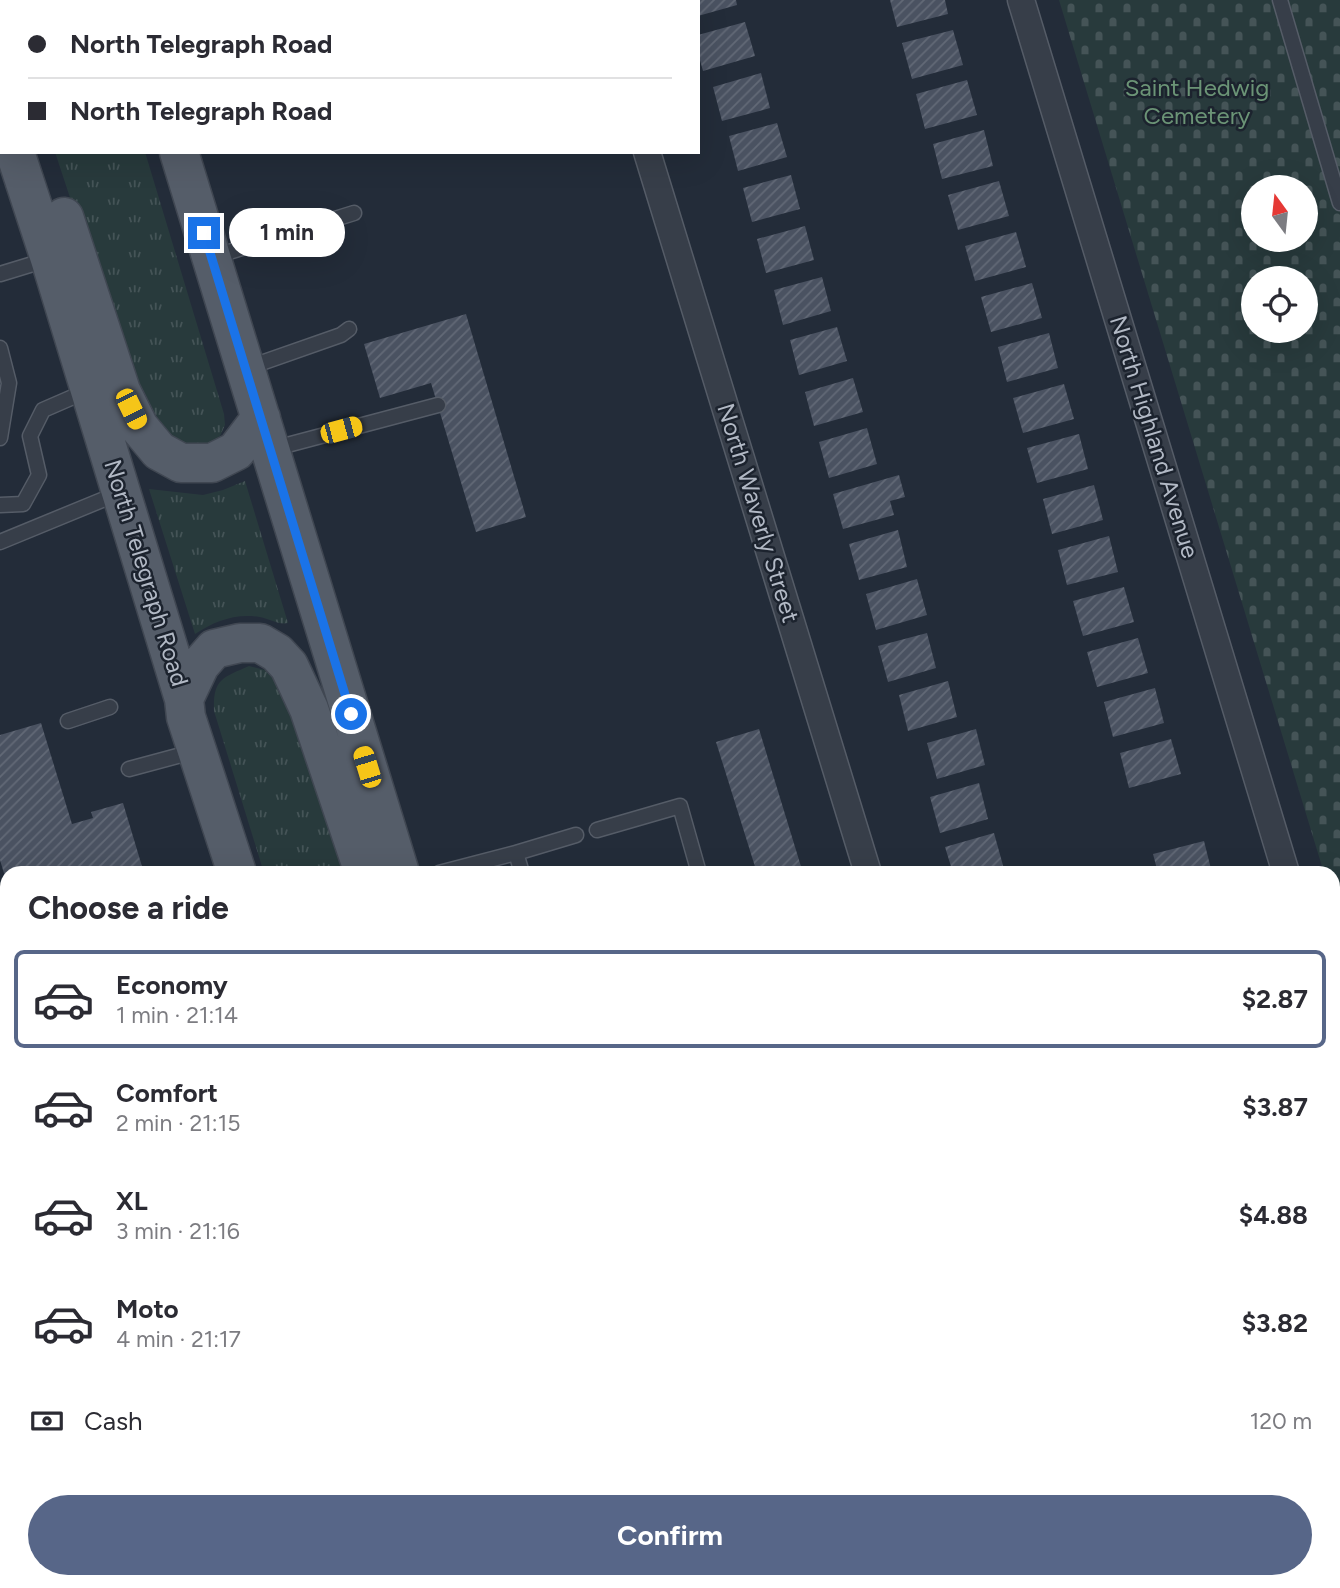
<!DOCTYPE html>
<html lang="en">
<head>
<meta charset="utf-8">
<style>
	:root { --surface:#fff; --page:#f7f7f7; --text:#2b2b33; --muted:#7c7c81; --line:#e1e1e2; --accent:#576688 }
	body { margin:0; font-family:Figtree,sans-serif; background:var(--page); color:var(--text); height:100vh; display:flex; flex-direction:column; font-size:26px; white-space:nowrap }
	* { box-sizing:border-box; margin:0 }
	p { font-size:23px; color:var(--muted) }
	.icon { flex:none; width:38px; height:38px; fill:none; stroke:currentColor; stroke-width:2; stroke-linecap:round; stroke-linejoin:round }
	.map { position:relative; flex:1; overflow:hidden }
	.drawer { position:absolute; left:0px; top:866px; width:1340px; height:723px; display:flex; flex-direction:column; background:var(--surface); border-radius:21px 21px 0 0; box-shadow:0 7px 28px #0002 }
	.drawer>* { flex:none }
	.hud { position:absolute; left:0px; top:0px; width:700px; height:154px; box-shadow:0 7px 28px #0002; display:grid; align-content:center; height:154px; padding:0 28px; background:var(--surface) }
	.needle { width:46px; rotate:345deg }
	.fabs { position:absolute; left:1241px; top:175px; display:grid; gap:14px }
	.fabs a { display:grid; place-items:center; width:77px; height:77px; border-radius:50%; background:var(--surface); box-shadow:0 7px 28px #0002; font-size:35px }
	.end { position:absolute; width:32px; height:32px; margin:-16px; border:9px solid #1a73e8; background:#fff; box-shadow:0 0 0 4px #fff }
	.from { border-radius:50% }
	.bubble { position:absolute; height:49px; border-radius:24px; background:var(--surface); box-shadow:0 7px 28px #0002; font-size:23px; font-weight:700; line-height:49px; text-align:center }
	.car { position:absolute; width:21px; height:42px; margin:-21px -10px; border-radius:9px; box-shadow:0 0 5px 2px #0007; background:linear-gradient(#f5c518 24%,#345 0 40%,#f5c518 0 76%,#345 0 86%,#f5c518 0) }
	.hud b { display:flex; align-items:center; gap:24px; height:66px; font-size:26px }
	.hud b+b { border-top:2px solid var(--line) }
	.hud i { width:18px; height:18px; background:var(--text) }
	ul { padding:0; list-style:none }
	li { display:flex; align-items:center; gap:21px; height:98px; margin:0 14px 10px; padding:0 14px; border:4px solid transparent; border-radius:10px }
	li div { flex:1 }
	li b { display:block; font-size:26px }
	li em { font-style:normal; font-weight:700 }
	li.current { border-color:var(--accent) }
	li>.icon { width:63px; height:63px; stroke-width:1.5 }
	h2 { padding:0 28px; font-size:32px; line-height:84px }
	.pay { display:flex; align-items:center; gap:18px; height:77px; padding:0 28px; font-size:26px }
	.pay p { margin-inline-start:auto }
	.action { display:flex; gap:14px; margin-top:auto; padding:14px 28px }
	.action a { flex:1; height:80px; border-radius:42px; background:var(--accent); color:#fff; font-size:28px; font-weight:700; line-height:80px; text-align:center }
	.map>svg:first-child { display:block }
</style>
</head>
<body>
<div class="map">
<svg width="1340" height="1588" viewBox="0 0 1340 1588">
	<defs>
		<pattern id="grass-tufts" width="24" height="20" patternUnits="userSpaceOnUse" patternTransform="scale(1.75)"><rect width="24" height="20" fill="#283a3c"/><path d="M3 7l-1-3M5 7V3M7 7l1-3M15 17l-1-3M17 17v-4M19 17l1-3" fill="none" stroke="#455457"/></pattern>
		<pattern id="cemetery-stones" width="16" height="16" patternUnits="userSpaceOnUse" patternTransform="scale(1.75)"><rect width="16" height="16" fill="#283a3c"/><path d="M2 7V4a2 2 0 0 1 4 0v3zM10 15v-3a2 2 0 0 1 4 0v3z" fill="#455457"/></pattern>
		<pattern id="building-hatch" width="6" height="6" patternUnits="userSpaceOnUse" patternTransform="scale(1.75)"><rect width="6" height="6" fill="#4a5261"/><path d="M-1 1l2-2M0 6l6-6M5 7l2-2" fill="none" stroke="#626976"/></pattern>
	</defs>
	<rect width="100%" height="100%" fill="#232c39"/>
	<path fill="url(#grass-tufts)" d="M 55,152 L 145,152 L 224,414 L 225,425 L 220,436 L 208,446 L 188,446 L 159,427 L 133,389 Z
		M 245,481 L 288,623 C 278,625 270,619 260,617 C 235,613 215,621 195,634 L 149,489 L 203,495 L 223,490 Z
		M 249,666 L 273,672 L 299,712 L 348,873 L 264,873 L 214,711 C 213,679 222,678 249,666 Z
		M 486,1582 L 581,1582 L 583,1588 L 488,1588 Z"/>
	<path fill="url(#cemetery-stones)" fill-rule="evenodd" d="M 1059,0 L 1340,0 L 1340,927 L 1334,906 L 1334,873 L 1324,873 ZM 1253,187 L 1306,187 L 1306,240 L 1253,240 ZM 1253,278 L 1306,278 L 1306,331 L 1253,331 Z"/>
	<path fill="url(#building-hatch)" d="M 698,0 L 736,0 L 737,5 L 698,16 Z
		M 890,0 L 945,0 L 948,14 L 897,27 Z
		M 745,22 L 755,56 L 703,71 L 698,53 L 698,35 Z
		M 953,30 L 963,65 L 912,79 L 902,43 Z
		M 761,73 L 770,108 L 722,121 L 713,87 Z
		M 967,80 L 977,115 L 925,129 L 916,94 Z
		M 777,123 L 787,157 L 738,171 L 729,136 Z
		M 984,130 L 993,166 L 942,179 L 933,144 Z
		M 791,175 L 800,209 L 752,222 L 743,188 Z
		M 999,181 L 1009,216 L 958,230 L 948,195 Z
		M 805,226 L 814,260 L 766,273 L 757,239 Z
		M 1016,232 L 1026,267 L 975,281 L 965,246 Z
		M 822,277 L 831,311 L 783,325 L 774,290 Z
		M 1032,283 L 1042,318 L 991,332 L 981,297 Z
		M 466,314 L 526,517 L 476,532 L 431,383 L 380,398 L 364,344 Z
		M 837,327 L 847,361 L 799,375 L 790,340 Z
		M 1049,333 L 1058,368 L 1007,382 L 998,347 Z
		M 853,378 L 863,412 L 814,426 L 805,392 Z
		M 1064,384 L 1074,419 L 1023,433 L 1013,398 Z
		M 867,428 L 877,464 L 829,478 L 819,442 Z
		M 1079,434 L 1088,469 L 1037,483 L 1027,448 Z
		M 899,475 L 905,497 L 890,501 L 894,515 L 843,529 L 833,494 Z
		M 1094,485 L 1103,520 L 1052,534 L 1043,499 Z
		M 898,530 L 907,567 L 859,580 L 849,544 Z
		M 1109,536 L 1118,572 L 1067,585 L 1058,550 Z
		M 917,579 L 927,615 L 876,630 L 866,594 Z
		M 1124,587 L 1134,622 L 1083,636 L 1073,601 Z
		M 927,633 L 936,668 L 888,682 L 878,646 Z
		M 1138,638 L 1148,673 L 1097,687 L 1087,652 Z
		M 948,681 L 957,717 L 908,731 L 899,695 Z
		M 1155,688 L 1164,723 L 1113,737 L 1104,702 Z
		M 41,723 L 72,824 L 93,818 L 91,812 L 123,803 L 144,873 L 7,873 L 6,880 L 0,860 L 0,735 Z
		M 759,729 L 803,873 L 757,873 L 716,742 Z
		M 976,729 L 985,765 L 937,779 L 927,743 Z
		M 1171,739 L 1181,774 L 1129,788 L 1120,753 Z
		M 979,783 L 988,819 L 940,833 L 930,797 Z
		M 994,833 L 1004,869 L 988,873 L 953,873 L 945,847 Z
		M 1204,841 L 1212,873 L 1158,873 L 1153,854 Z
		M 7,1253 L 7,1291 L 1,1292 L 0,1255 Z
		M 1334,1256 L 1340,1278 L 1340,1290 L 1334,1292 Z
		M 1340,1307 L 1340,1345 L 1334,1347 L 1334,1309 Z
		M 7,1308 L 7,1344 L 6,1345 L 0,1323 L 0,1310 Z
		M 1340,1361 L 1340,1399 L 1334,1401 L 1334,1363 Z
		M 1340,1417 L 1340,1452 L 1339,1452 L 1334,1431 L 1334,1418 Z
		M 18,1582 L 116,1582 L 118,1588 L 20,1588 Z
		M 235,1582 L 297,1582 L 297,1583 L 279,1588 L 237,1588 Z
		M 696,1582 L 843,1582 L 845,1588 L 698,1588 Z"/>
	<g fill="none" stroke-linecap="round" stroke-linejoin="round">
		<g stroke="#555c67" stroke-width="17">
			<path id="lane" d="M 1280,0 L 1340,203
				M 370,2 L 376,0
				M 213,257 L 354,213
				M 0,274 L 49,259
				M 0,348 L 9,383 L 0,438
				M 247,368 L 341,335 L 349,329
				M 272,449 L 438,405
				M 0,505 L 23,504 L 39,475 L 30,436 L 43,410 L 89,390
				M 0,542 L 119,493
				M 68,721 L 110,707
				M 129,769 L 196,751
				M 597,830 L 680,806 L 699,873
				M 516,853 L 576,835
				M 439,873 L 516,853 L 522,873"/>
		</g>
		<g stroke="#555c67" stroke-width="29">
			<path id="street" d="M 601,0 L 601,2
				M 1021,0 L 1286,873
				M 647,152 L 868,873
				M 0,1005 L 7,1028
				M 1334,1029 L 1340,1051
				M 1334,1076 L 1340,1074
				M 177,1582 L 179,1588
				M 1086,1582 L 1087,1588"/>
		</g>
		<g stroke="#555c67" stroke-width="39">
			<path id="secondary" d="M 0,1463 L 7,1461"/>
		</g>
		<g stroke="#404752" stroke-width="41">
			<path id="primary" d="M 132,0 L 133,2
				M 0,105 L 2,111
				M 15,152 L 50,259 L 184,699 L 186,717 L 237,873
				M 179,152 L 400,873
				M 64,217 L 121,391 L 139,427 L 159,451 L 181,463 L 212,463 L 236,451 L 261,418
				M 184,699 L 200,665 L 214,649 L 240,643 L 260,643 L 277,653 L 289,666 L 309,709 L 364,873
				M 461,1582 L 463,1588
				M 619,1582 L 621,1588"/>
		</g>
		<use href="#lane" stroke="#373e49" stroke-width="14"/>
		<use href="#street" stroke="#373e49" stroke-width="26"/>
		<use href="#secondary" stroke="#454d5c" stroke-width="37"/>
		<use href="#primary" stroke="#555d69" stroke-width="38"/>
	</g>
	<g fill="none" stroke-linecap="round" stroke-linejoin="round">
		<path stroke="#1a73e8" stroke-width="9" d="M 204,233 L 351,714"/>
	</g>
	<g text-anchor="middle" stroke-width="5" stroke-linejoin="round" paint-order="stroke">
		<g font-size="24" fill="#6b9476" stroke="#1c232e">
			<text x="1197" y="96">Saint Hedwig<tspan x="1197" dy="28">Cemetery</tspan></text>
		</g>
		<g font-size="24" fill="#b2b9c5" stroke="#1c232e">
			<text transform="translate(1154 437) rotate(73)" y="8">North Highland Avenue</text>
			<text transform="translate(758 513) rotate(73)" y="8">North Waverly Street</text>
			<text transform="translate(146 573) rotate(73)" y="8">North Telegraph Road</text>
		</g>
	</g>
</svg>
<div class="fabs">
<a><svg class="needle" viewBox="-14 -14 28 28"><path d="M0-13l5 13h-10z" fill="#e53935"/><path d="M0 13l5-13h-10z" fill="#7c7c81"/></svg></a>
<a><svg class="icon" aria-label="locate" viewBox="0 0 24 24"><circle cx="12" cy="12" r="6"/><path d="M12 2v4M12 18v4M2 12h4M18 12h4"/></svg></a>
</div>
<i class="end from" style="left:351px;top:714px"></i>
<i class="end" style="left:204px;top:233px"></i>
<div class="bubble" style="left:229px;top:208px;width:116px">1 min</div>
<i class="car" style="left:131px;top:409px;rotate:154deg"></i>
<i class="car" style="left:341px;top:430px;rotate:75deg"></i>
<i class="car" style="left:367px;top:767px;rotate:343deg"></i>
<div class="hud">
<b><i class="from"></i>North Telegraph Road</b>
<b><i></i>North Telegraph Road</b>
</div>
<section class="drawer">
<h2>Choose a ride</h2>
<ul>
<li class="current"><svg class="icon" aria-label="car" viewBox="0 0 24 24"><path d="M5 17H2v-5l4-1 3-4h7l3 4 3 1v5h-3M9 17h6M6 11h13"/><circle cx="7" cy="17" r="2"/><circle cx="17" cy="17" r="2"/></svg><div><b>Economy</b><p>1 min · 21:14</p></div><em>$2.87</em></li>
<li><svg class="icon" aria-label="car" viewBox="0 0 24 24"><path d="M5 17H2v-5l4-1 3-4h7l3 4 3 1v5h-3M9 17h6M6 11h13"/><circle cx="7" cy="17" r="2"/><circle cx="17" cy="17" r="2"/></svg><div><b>Comfort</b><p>2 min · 21:15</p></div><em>$3.87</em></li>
<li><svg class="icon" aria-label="car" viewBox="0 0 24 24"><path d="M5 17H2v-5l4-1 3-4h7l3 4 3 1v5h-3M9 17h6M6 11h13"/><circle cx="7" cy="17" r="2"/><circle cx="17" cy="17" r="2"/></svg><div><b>XL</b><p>3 min · 21:16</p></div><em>$4.88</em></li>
<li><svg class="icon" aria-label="car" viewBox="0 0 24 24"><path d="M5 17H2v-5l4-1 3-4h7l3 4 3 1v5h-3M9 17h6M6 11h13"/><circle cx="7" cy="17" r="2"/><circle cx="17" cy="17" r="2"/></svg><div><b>Moto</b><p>4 min · 21:17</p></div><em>$3.82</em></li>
</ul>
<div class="pay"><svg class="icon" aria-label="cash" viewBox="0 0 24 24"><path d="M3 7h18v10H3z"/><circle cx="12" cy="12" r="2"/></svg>Cash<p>120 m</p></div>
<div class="action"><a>Confirm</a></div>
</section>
</div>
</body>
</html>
